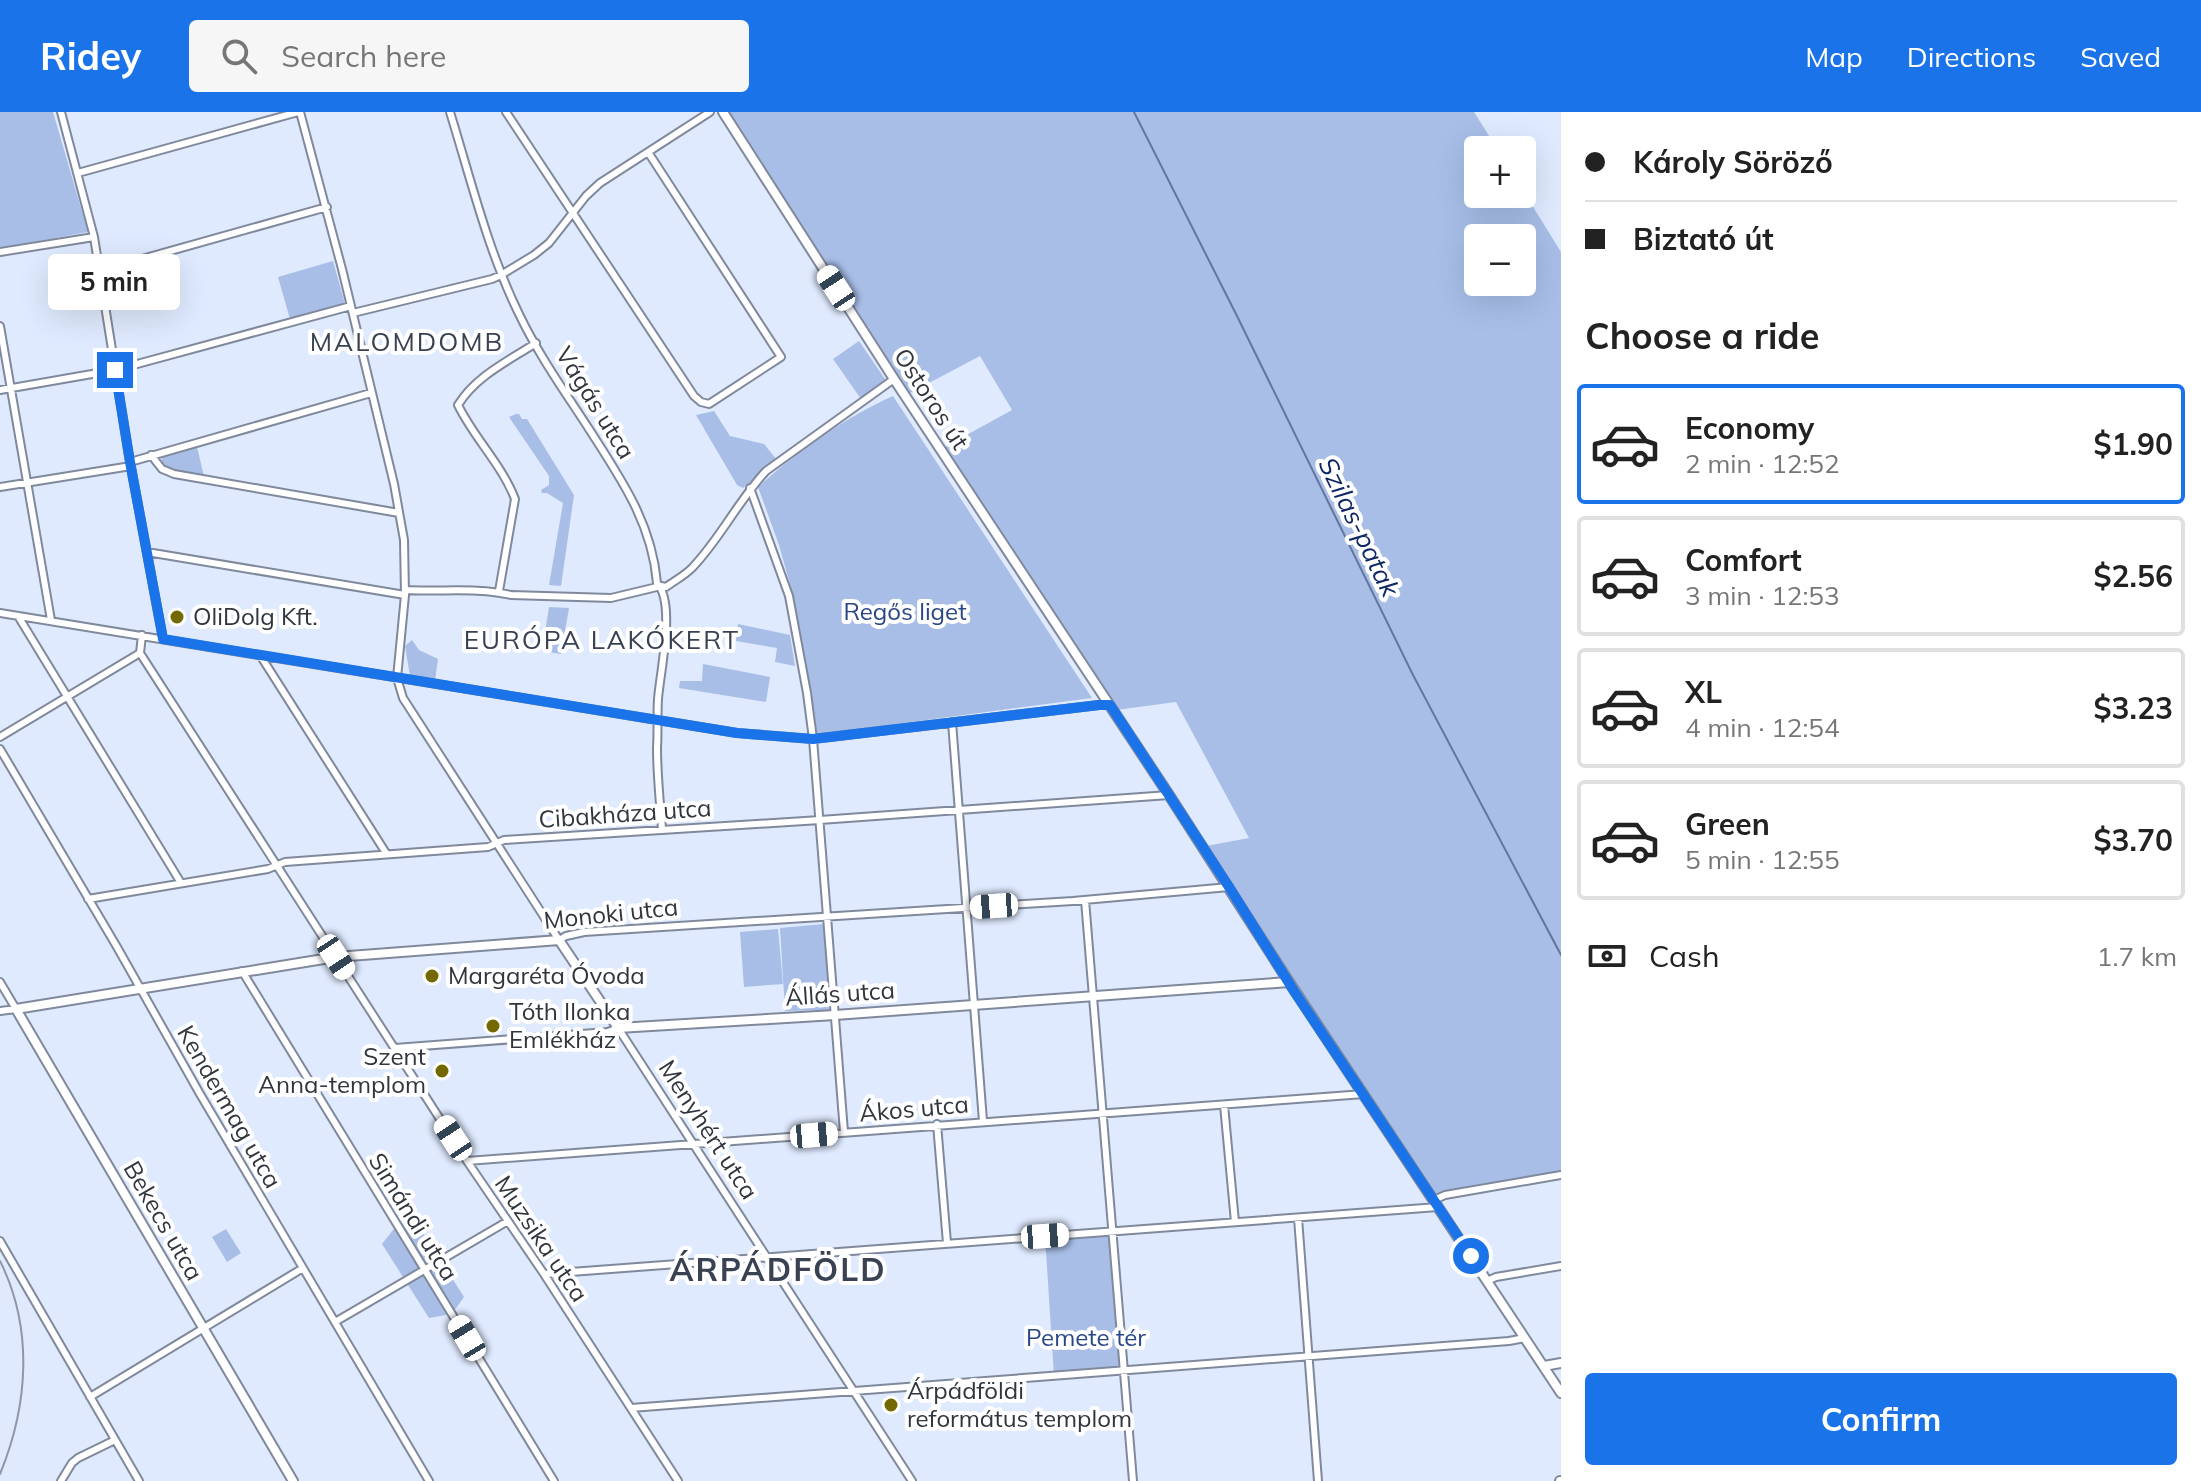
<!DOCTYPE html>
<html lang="en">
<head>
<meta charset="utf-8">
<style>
	:root { --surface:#fff; --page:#f6f6f6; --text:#222; --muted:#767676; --line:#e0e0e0; --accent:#1a73e8 }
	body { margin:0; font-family:Mulish,sans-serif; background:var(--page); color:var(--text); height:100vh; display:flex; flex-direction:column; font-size:30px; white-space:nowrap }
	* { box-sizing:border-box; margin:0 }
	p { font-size:26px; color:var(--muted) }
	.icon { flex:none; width:44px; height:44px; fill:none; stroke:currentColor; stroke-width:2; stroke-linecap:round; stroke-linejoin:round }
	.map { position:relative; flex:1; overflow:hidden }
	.panel { display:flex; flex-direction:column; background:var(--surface); width:640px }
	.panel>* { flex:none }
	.guide { display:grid; align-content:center; height:176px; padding:0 24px; background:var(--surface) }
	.buttons { position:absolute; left:1464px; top:24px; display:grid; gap:16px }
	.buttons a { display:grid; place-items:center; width:72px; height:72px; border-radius:8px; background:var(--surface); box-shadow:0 8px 32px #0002; font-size:40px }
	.end { position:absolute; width:36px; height:36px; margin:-18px; border:10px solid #1a73e8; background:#fff; box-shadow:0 0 0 4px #fff }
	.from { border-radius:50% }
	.bubble { position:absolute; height:56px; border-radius:8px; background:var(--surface); box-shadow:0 8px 32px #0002; font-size:26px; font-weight:700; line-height:56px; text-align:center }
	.car { position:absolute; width:24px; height:48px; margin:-24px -12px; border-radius:10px; box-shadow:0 0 6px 2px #0007; background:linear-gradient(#fff 24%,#345 0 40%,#fff 0 76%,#345 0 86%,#fff 0) }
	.guide b { display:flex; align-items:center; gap:28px; height:76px; font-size:30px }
	.guide b+b { border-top:2px solid var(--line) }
	.guide i { width:20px; height:20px; background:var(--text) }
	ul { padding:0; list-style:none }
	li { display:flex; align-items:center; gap:24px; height:120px; margin:0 16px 12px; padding:0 8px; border:4px solid var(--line); border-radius:8px }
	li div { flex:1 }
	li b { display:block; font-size:30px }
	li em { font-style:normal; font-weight:700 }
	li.current { border-color:var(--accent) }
	li>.icon { width:72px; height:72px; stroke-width:1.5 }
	h2 { padding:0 24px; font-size:36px; line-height:96px }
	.pay { display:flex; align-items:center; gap:20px; height:88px; padding:0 24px; font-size:30px }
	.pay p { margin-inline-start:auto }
	.cta { display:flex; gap:16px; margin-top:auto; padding:16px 24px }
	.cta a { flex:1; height:92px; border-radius:8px; background:var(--accent); color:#fff; font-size:32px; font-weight:700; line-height:92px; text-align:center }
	header { display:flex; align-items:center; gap:48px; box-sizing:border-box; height:112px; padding:0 40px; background:var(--accent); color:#fff }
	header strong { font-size:38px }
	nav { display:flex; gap:44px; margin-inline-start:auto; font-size:28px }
	.search { width:560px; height:72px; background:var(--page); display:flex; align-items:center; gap:20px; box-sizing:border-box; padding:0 28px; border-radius:8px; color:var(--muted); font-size:30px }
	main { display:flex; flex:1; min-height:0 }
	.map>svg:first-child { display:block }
</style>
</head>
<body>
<header>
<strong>Ridey</strong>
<div class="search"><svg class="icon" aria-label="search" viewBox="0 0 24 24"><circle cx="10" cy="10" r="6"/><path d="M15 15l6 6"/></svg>Search here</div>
<nav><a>Map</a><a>Directions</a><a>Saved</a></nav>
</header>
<main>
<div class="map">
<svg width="1561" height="1369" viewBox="0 0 1561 1369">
	<rect width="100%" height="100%" fill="#dfeafe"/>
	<path fill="#a8bee7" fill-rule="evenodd" d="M 0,0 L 53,0 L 88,120 L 0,136 Z
		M 726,0 L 1474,0 L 1498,38 L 1478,38 L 1478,82 L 1522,82 L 1522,77 L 1561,140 L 1561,1061 L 1436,1083 L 1292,869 L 1206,734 L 1249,726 L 1176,590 L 1116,598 L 943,336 L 1012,298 L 980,244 L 910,281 L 897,264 ZM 1478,126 L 1522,126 L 1522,170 L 1478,170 Z
		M 333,149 L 345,192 L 290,207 L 278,165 Z
		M 859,229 L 887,270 L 861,287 L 833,247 Z
		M 893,284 L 1092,586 L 814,623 L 793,483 L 779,433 L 758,375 C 798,339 844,306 893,284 Z
		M 714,299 L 730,324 L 764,332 L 777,348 L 743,376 L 737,373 L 696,303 Z
		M 516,302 L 519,302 L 522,307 L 527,307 L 574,383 L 561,474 L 549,473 L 563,391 L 547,381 L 542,381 L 541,378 L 549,373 L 549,364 L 509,305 Z
		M 197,335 L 204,364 L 170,359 L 161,350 L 163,343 Z
		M 549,495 L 569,496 L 561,542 L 542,539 Z
		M 738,512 L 790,523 L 795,554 L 775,550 L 777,536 L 736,529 Z
		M 412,528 L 419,538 L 438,547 L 435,568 L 410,564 L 405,534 Z
		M 703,552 L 770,565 L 766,590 L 679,576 L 680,569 L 702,569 Z
		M 824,812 L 829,898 L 785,899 L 780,816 Z
		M 778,817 L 783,872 L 744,875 L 740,820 Z
		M 417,1111 L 464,1185 L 452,1202 L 429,1206 L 382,1132 L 397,1113 Z
		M 226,1117 L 241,1141 L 227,1150 L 212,1125 Z
		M 1112,1119 L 1123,1259 L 1054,1264 L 1045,1124 Z"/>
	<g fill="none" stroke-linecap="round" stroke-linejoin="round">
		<path stroke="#63779c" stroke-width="2" d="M 1134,0 L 1237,204 L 1413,563 L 1561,843"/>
		<g stroke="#80899c" stroke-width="10">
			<path id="street" d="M 61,0 L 94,125 L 130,350 L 163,527
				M 300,0 L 342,157 L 394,372 L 404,428 L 405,483 L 397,566 L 403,586 L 559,828 L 566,824 L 584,820 L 1073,789 L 1229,775
				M 450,0 C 471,68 488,139 519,202 C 538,242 565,280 589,317 C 621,367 652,411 657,471 C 676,491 660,560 658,587 C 657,603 658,620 657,636 C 657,663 660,691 662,717
				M 506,0 L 694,284 L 701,290 L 709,292 L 781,245 L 648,40
				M 78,61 L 298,0
				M 0,140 L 94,125
				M 99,159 L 327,95
				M 353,201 L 492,167 L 501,163 L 534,143 L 549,131 L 586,84 L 600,71 L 710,0
				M 0,214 L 51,508
				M 0,278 L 115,258 L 351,194
				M 151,343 L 162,357 L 174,362 L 399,401
				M 130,350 L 371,281
				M 0,375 L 131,354
				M 750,376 L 789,484 L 807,581 L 813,627 L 844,1020
				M 147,440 L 405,483
				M 405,478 C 441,480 477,475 511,483 L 611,486 L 661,474 L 666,475 C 674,469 684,464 692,456 C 720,427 738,389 766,359 L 894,267
				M 499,479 L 515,387 C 502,353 474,326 458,293 C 476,264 508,249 536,231
				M 0,501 L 737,621 L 813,627 L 1099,593 L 1110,593
				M 18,504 L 181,771
				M 140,541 L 467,1049 L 544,1162 L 678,1369
				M 260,543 L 386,741
				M 952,610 L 983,1009
				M 0,625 L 140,541 L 142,523
				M 0,637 L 117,835 L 200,982 L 429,1369
				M 88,787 L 268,757 L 285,750 L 488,735 L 504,728 L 820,708 L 1169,683
				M 1085,788 L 1133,1369
				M 242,859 L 554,1369
				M 0,870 L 16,897 L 0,899
				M 395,936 L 608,920 L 618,916 L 912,1369
				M 1224,993 L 1235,1110
				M 937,1012 L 947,1131
				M 467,1049 L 1364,982
				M 1434,1088 L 1445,1083 L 1561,1063
				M 1298,1106 L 1318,1369
				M 0,1129 L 139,1369
				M 544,1162 L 1438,1095
				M 1487,1169 L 1496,1165 L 1561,1154
				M 335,1210 L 508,1109
				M 90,1285 L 303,1156
				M 631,1296 L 1509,1229 L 1525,1226
				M 61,1369 L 72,1351 L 78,1346 L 115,1328"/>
		</g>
		<g stroke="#80899c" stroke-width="12">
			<path id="secondary" d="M 723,0 L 894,267 L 1169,683 L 1289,870 L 1561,1281
				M 1544,1254 L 1561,1251
				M 293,1369 L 16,897 L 336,845 L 559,828 L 618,916 L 835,903 L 1289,870
				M 1560,1369 L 1561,1369"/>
		</g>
		<use href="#street" stroke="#fff" stroke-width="6"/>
		<use href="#secondary" stroke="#fff" stroke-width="8"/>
		<path stroke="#8f97a5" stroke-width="2" d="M 0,1149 C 34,1217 28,1294 0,1362"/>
	</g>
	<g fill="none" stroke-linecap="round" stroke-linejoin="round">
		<path stroke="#1a73e8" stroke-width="10" d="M 115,258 L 130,350 L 163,527 L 737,621 L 813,627 L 1099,593 L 1110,593 L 1229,775 L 1294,879 L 1471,1144"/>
	</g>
	<g fill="#736900" stroke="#fff" stroke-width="3">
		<circle cx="177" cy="505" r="8"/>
		<circle cx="432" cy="864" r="8"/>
		<circle cx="493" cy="914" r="8"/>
		<circle cx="442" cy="959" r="8"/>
		<circle cx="891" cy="1293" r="8"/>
	</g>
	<g text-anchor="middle" stroke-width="8" stroke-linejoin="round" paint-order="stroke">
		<g font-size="24" fill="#31353d" stroke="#fff">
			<text transform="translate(931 287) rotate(57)" y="8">Ostoros út</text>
			<text transform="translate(595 291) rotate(58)" y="8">Vágás utca</text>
			<text transform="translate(625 702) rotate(-4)" y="8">Cibakháza utca</text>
			<text transform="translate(611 802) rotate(-6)" y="8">Monoki utca</text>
			<text transform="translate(840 882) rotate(-4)" y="8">Állás utca</text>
			<text transform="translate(229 995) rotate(60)" y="8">Kendermag utca</text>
			<text transform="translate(914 997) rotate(-5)" y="8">Ákos utca</text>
			<text transform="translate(708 1018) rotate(57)" y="8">Menyhért utca</text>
			<text transform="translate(413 1105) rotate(58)" y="8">Simándi utca</text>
			<text transform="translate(163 1109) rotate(60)" y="8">Bekecs utca</text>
			<text transform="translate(541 1127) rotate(56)" y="8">Muzsika utca</text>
		</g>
		<g font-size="24" fill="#294786" stroke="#fff">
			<text x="905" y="508">Regős liget</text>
			<text x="1086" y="1234">Pemete tér</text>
		</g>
		<g font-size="24" fill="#31353d" stroke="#fff" text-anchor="start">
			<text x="193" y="513">OliDolg Kft.</text>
			<text x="448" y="872">Margaréta Óvoda</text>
			<text x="509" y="908">Tóth Ilonka<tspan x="509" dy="28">Emlékház</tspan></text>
			<text x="426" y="953" text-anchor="end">Szent<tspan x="426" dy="28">Anna-templom</tspan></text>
			<text x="907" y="1287">Árpádföldi<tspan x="907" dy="28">református templom</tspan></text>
		</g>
		<g font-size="26" letter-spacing="2" fill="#394252" stroke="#fff">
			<text x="407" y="239">MALOMDOMB</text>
			<text x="602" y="537">EURÓPA LAKÓKERT</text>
		</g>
		<g font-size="26" font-style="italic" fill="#0e2864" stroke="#fff">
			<text transform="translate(1359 415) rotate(64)" y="9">Szilas-patak</text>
		</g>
		<g font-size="32" font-weight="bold" letter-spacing="2" fill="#394252" stroke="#fff">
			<text x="778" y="1169">ÁRPÁDFÖLD</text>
		</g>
	</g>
</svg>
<div class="buttons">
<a>+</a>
<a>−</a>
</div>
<i class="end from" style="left:1471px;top:1144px"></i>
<i class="end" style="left:115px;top:258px"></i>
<div class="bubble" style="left:48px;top:142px;width:132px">5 min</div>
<i class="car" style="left:836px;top:176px;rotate:327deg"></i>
<i class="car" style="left:994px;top:794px;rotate:266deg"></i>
<i class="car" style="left:336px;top:845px;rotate:147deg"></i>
<i class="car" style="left:814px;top:1023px;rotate:85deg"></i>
<i class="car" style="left:453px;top:1026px;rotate:327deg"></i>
<i class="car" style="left:1045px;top:1124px;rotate:86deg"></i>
<i class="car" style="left:467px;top:1226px;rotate:329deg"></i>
</div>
<section class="panel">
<div class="guide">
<b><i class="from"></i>Károly Söröző</b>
<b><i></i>Biztató út</b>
</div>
<h2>Choose a ride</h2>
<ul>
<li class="current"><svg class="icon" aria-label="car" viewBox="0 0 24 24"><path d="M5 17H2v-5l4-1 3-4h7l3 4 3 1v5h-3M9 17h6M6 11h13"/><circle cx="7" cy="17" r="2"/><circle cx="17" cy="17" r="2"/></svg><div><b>Economy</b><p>2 min · 12:52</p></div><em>$1.90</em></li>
<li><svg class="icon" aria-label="car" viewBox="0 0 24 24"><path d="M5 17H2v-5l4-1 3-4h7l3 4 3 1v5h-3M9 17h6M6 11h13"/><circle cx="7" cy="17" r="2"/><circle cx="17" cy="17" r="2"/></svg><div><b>Comfort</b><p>3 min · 12:53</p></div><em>$2.56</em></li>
<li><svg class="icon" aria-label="car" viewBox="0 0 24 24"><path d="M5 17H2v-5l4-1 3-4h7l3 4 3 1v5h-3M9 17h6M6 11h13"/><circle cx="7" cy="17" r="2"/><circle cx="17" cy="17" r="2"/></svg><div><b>XL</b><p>4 min · 12:54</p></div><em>$3.23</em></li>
<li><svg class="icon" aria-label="car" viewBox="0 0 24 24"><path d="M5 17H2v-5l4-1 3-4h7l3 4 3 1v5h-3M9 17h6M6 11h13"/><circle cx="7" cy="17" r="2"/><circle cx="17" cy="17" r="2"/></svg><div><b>Green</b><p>5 min · 12:55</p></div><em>$3.70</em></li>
</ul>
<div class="pay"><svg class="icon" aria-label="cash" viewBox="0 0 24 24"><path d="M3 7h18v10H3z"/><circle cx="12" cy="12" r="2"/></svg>Cash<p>1.7 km</p></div>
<div class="cta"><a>Confirm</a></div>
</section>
</main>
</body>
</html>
